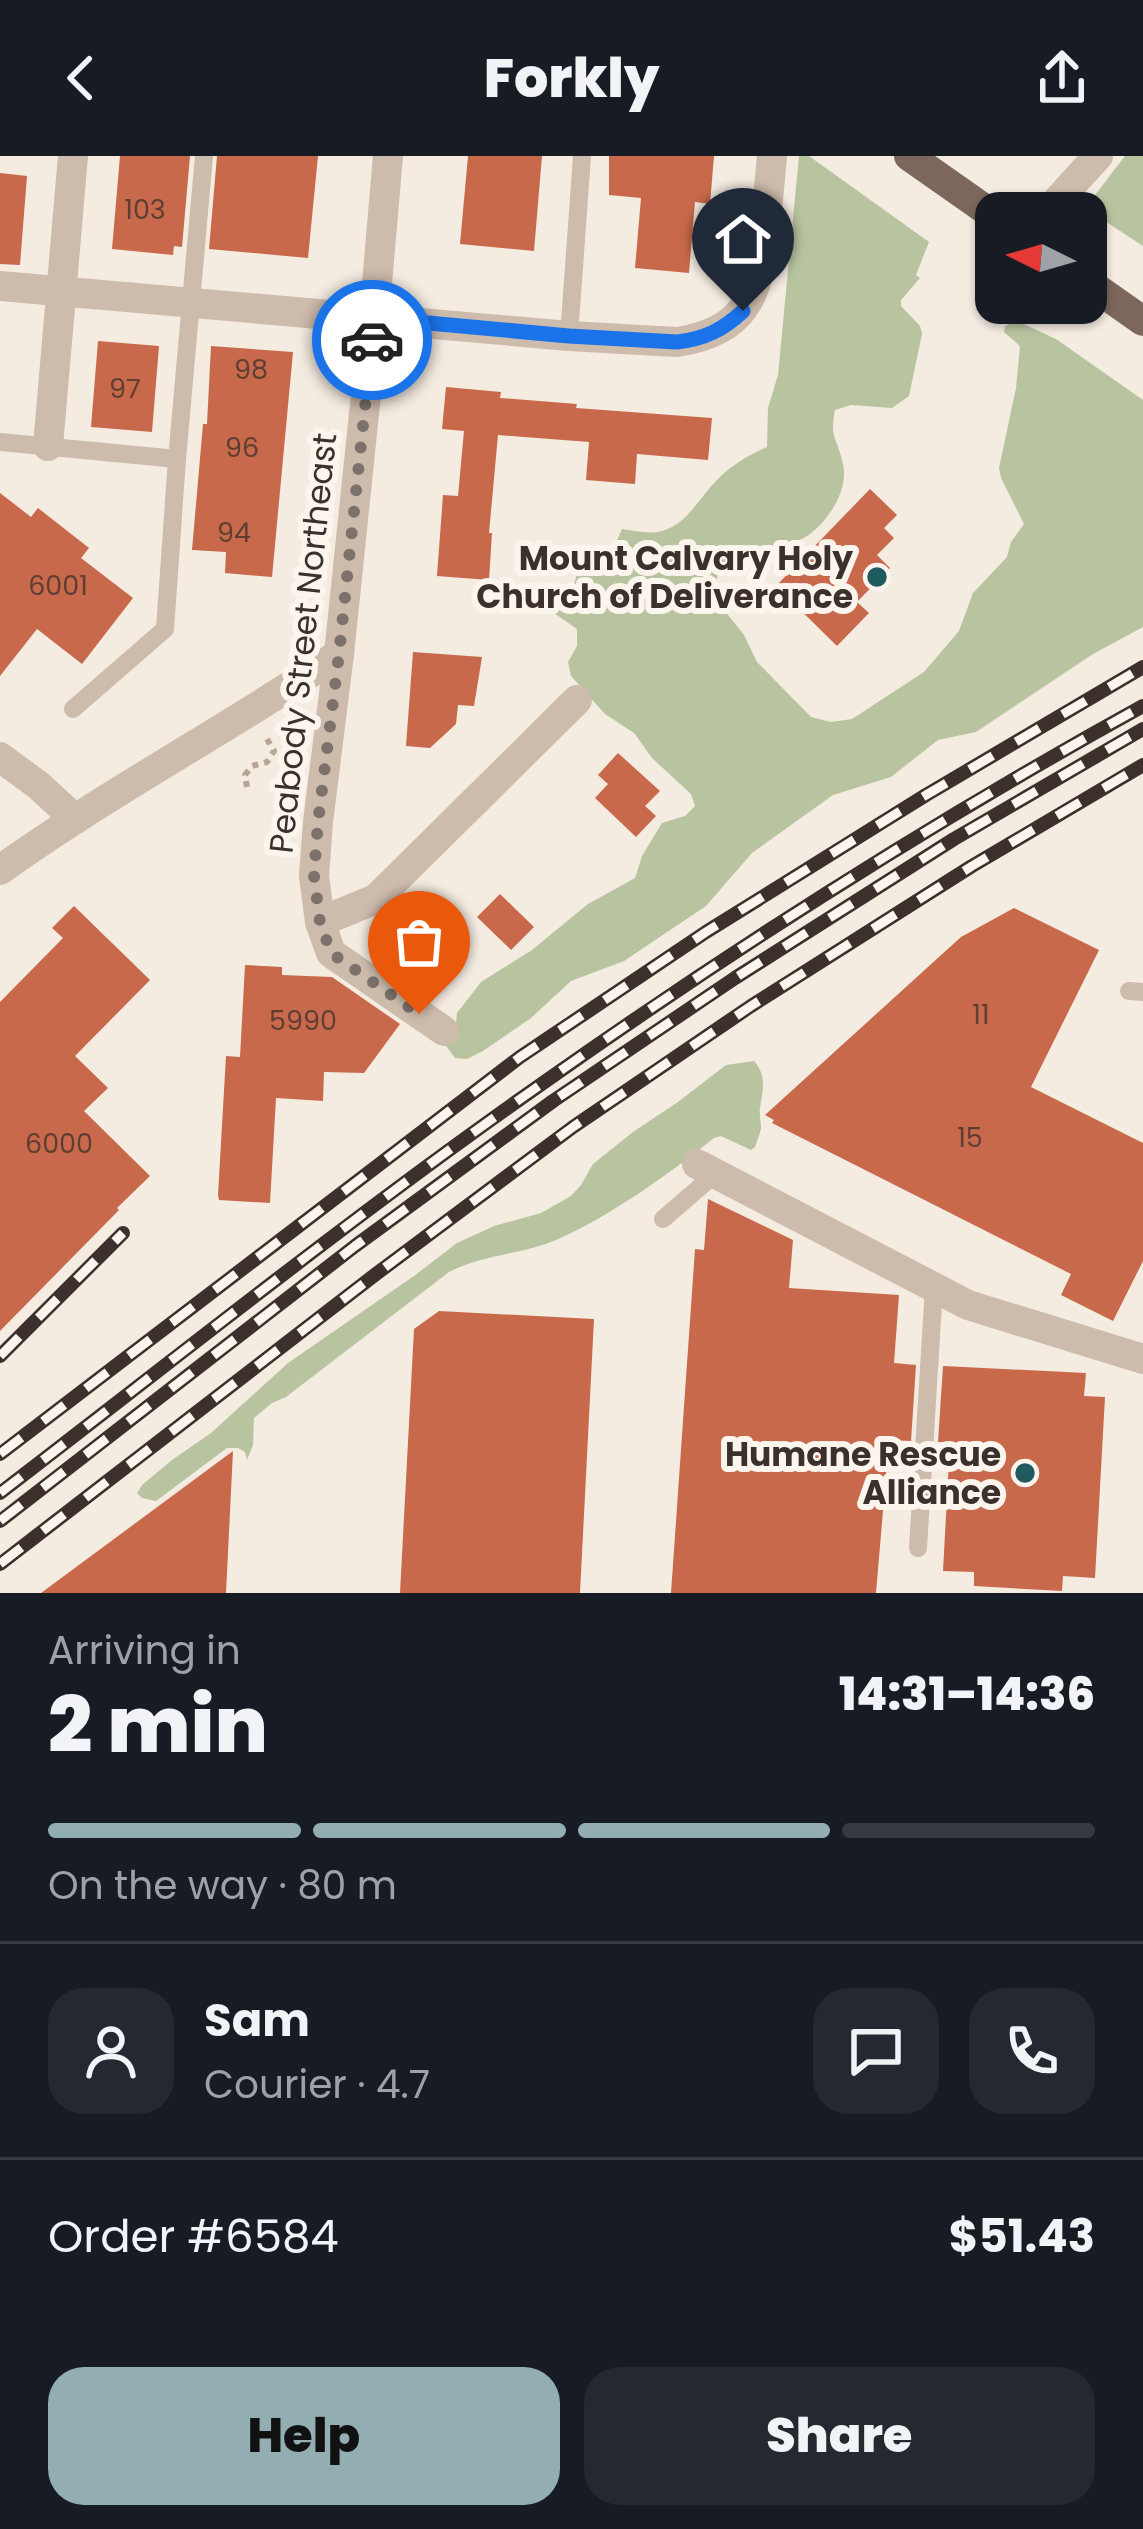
<!DOCTYPE html>
<html lang="en">
<head>
<meta charset="utf-8">
<style>
	body { margin:0; font-family:Poppins,sans-serif; background:#242831; color:#f1f3f6; height:100vh; display:flex; flex-direction:column; font-size:45px; white-space:nowrap }
	* { box-sizing:border-box; margin:0 }
	p { font-size:39px; color:#9ea1a6 }
	.icon { flex:none; width:66px; height:66px; fill:none; stroke:currentColor; stroke-width:2; stroke-linecap:round; stroke-linejoin:round }
	.map { position:relative; height:1437px; overflow:hidden }
	.panel { display:flex; flex-direction:column; background:#171b24; flex:1 }
	.panel>* { flex:none }
	.needle { width:78px; rotate:275deg }
	.fabs { position:absolute; left:975px; top:36px; display:grid; gap:24px }
	.fabs a { display:grid; place-items:center; width:132px; height:132px; border-radius:24px; background:#171b24; box-shadow:0 3px 9px #0004; font-size:60px }
	.pin { position:absolute; display:grid; place-items:center; width:102px; height:102px; color:#fff; margin:-123px -51px; border-radius:50% 50% 50% 0; rotate:-45deg; box-shadow:0 0 12px #0007 }
	.pin .icon { rotate:45deg }
	.courier { position:absolute; display:grid; place-items:center; width:120px; height:120px; margin:-60px; border:9px solid #1a73e8; border-radius:50%; background:#fff; color:#222; box-shadow:0 3px 15px #0007 }
	.head em { font-style:normal; font-weight:800 }
	.head div { display:flex; flex-direction:column-reverse }
	.head { display:flex; align-items:center; justify-content:space-between; height:204px; padding:0 48px }
	h1 { font-size:78px; font-weight:800; line-height:90px }
	.bar { display:grid; grid-template-columns:repeat(4,1fr); gap:18px 12px; align-content:center; height:144px; padding:0 48px }
	.bar i { height:15px; border-radius:9px; background:#363941 }
	.bar .current { background:#92aeb2 }
	.bar p { grid-column:span 4 }
	.line { display:flex; align-items:center; gap:30px; padding:0 48px; border-top:3px solid #363941 }
	.line div { flex:1 }
	.round { display:grid; place-items:center; flex:none; width:126px; height:126px; border-radius:36px; background:#242831 }
	.button { display:flex; gap:24px; margin-top:auto; padding:24px 48px }
	.button a { flex:1; height:138px; border-radius:36px; background:#92aeb2; color:#111; font-size:48px; font-weight:800; line-height:138px; text-align:center }
	.button a+a { background:#242831; color:#f1f3f6 }
	header { display:flex; justify-content:space-between; align-items:center; height:156px; padding:0 48px; background:#171b24; font-size:54px; font-weight:800 }
	.map>svg:first-child { display:block }
	.green { fill:#b8c4a0 }
	.building { fill:#c8694b }
	.lines { fill:none; stroke-linecap:round; stroke-linejoin:round }
	.path { stroke:#b9a596; stroke-width:6; stroke-dasharray:6 6; stroke-linecap:butt }
	.service { stroke:#cdbbac; stroke-width:18 }
	.minor { stroke:#cdbbac; stroke-width:30 }
	.primary { stroke:#7d675c; stroke-width:30 }
	.rail-casing { stroke:#3b302b; stroke-width:14 }
	.rail { stroke:#fbf5ee; stroke-width:9; stroke-dasharray:27; stroke-linecap:butt }
	.done { stroke:#7c716b; stroke-width:12; stroke-dasharray:0 21.6 }
	.route { stroke:#1a73e8; stroke-width:15 }
	.poi-dot { fill:#1f5a5e; stroke:#fbf5ee; stroke-width:4.5 }
	.labels { text-anchor:middle; dominant-baseline:central; stroke-width:12; stroke-linejoin:round; paint-order:stroke }
	.number-label { font-size:27px; fill:#5e3e33 }
	.poi-label { font-size:33px; font-weight:bold; fill:#3b302b; stroke:#fbf5ee; text-anchor:end }
	.street-label { font-size:33px; fill:#3b302b; stroke:#fbf5ee }
</style>
</head>
<body>
<header><svg class="icon" aria-label="back" viewBox="0 0 24 24"><path d="M15 5l-7 7 7 7"/></svg>Forkly<svg class="icon" aria-label="share" viewBox="0 0 24 24"><path d="M12 15V3M7 8l5-5 5 5M5 13v7h14v-7"/></svg></header>
<div class="map">
<svg width="1143" height="1437" viewBox="0 0 1143 1437">
	<rect width="100%" height="100%" fill="#f4ebe1"/>
	<g class="green">
		<path d="M 799,0 L 809,0 L 929,86 L 916,119 L 920,122 L 901,144 L 901,150 L 920,170 L 922,178 L 909,240 L 892,252 L 851,249 L 835,254 C 829,283 838,283 843,308 C 849,334 828,366 807,380 C 788,392 765,392 743,393 L 719,417 L 714,429 L 717,445 L 744,479 L 757,506 L 811,561 L 831,566 L 852,563 L 924,516 L 959,475 L 973,437 L 1007,401 L 1011,386 L 1024,368 L 1001,322 L 999,312 L 1016,232 L 1020,190 L 1004,176 L 1005,170 L 1017,165 L 1056,183 L 1143,244 L 1143,471 L 1093,498 L 976,576 L 938,584 L 891,621 L 833,639 L 752,697 L 706,750 L 624,805 L 571,825 L 531,862 L 483,895 L 467,903 L 455,902 L 446,890 L 456,869 L 457,857 L 481,826 L 532,794 L 588,748 L 635,722 L 642,700 L 662,667 L 685,660 L 695,650 L 691,638 L 652,602 L 634,577 L 605,558 L 571,520 L 568,506 L 577,490 L 577,473 L 551,455 L 550,438 L 572,435 L 580,408 L 607,407 L 622,373 C 638,375 654,380 670,372 C 690,363 702,338 718,323 C 732,309 749,299 767,291 L 768,252 L 778,219 Z"/>
		<path d="M 1125,0 L 1143,0 L 1143,90 L 1085,52 Z"/>
		<path d="M 754,905 C 767,920 763,933 760,952 C 759,958 761,965 761,972 C 760,978 757,985 755,991 L 751,994 L 721,980 L 714,982 C 669,1018 609,1061 556,1084 C 521,1099 483,1098 449,1116 L 286,1241 L 272,1247 L 254,1262 L 253,1289 L 247,1304 L 245,1296 L 238,1292 L 227,1292 L 156,1345 L 142,1342 L 137,1337 L 142,1329 L 172,1304 L 211,1277 L 288,1207 L 414,1120 L 457,1087 L 494,1070 L 541,1057 L 571,1040 L 581,1029 L 593,1008 L 633,976 L 678,946 L 726,909 Z"/>
	</g>
	<g class="building">
		<path d="M 120,0 L 190,0 L 182,91 L 174,90 L 173,99 L 112,93 Z"/>
		<path d="M 217,0 L 318,0 L 308,102 L 209,93 Z"/>
		<path d="M 468,0 L 542,0 L 534,95 L 460,88 Z"/>
		<path d="M 609,0 L 714,0 L 710,48 L 695,46 L 689,117 L 635,112 L 641,42 L 609,39 Z"/>
		<path d="M 0,17 L 27,20 L 20,109 L 0,108 Z"/>
		<path d="M 98,185 L 159,190 L 152,276 L 91,271 Z"/>
		<path d="M 211,190 L 293,196 L 272,421 L 225,417 L 226,396 L 192,394 L 203,268 L 207,268 Z"/>
		<path d="M 446,231 L 501,236 L 500,242 L 577,248 L 576,252 L 712,262 L 708,304 L 637,298 L 635,328 L 586,324 L 589,286 L 498,279 L 489,377 L 492,377 L 489,424 L 437,420 L 443,339 L 458,340 L 464,275 L 442,273 Z"/>
		<path d="M 870,333 L 897,359 L 884,372 L 894,382 L 877,399 L 890,412 L 857,446 L 869,457 L 837,490 L 776,430 Z"/>
		<path d="M 0,337 L 31,361 L 38,352 L 89,392 L 81,402 L 133,442 L 82,508 L 37,473 L 0,520 Z"/>
		<path d="M 413,496 L 482,501 L 474,550 L 458,549 L 456,568 L 430,592 L 406,590 Z"/>
		<path d="M 618,597 L 660,635 L 645,650 L 656,660 L 636,681 L 595,642 L 608,628 L 598,619 Z"/>
		<path d="M 500,738 L 534,771 L 511,794 L 477,761 Z"/>
		<path d="M 74,750 L 150,824 L 75,900 L 108,932 L 84,955 L 150,1020 L 117,1052 L 119,1054 L 0,1175 L 0,846 L 63,782 L 52,772 Z"/>
		<path d="M 1014,752 L 1099,794 L 1031,931 L 1143,987 L 1143,1105 L 1113,1165 L 1061,1139 L 1071,1118 L 772,967 L 774,964 L 765,959 L 961,781 Z"/>
		<path d="M 245,809 L 282,811 L 282,819 L 332,821 L 400,868 L 364,917 L 324,916 L 323,945 L 276,942 L 270,1047 L 219,1044 L 218,1039 L 226,900 L 240,901 Z"/>
		<path d="M 708,1043 L 793,1084 L 789,1132 L 899,1139 L 894,1207 L 916,1209 L 911,1285 L 889,1284 L 876,1437 L 671,1437 L 695,1093 L 704,1094 Z"/>
		<path d="M 439,1155 L 594,1163 L 580,1437 L 400,1437 L 414,1173 Z"/>
		<path d="M 943,1210 L 1086,1217 L 1084,1240 L 1105,1241 L 1095,1422 L 1063,1420 L 1062,1435 L 974,1430 L 974,1416 L 943,1415 L 950,1286 L 938,1286 Z"/>
		<path d="M 233,1295 L 226,1437 L 41,1437 Z"/>
	</g>
	<g class="lines">
		<path class="path" d="M 247,631 L 245,619 L 252,610 L 267,606 L 274,595 L 267,583"/>
		<g class="service">
			<path d="M 569,180 L 582,0"/>
			<path d="M 0,286 L 177,303"/>
			<path d="M 73,553 L 165,473 L 177,303 L 204,0"/>
			<path d="M 1129,835 L 1143,836"/>
			<path d="M 663,1063 L 715,1018"/>
			<path d="M 918,1392 L 934,1131"/>
		</g>
		<g class="minor">
			<path d="M 388,0 L 374,162 L 339,498 L 318,666 L 314,720 L 320,766 L 331,797 L 444,875"/>
			<path d="M 1046,57 L 1098,0"/>
			<path d="M 0,130 L 569,180 L 677,186 C 746,176 759,138 765,75 C 767,50 770,25 772,0"/>
			<path d="M 48,290 L 73,0"/>
			<path d="M 0,601 L 38,629 L 75,663"/>
			<path d="M 0,714 C 109,636 228,573 339,498"/>
			<path d="M 320,766 L 376,743 L 577,544"/>
			<path d="M 697,1008 L 968,1149 L 1143,1203"/>
		</g>
		<g class="primary">
			<path d="M 909,0 L 996,61"/>
			<path d="M 1086,125 L 1143,165"/>
		</g>
		<defs>
			<g id="rail">
				<path d="M 0,1200 L 123,1077"/>
				<path d="M 0,1298 L 520,901 L 706,776 L 926,639 L 1143,511"/>
				<path d="M 0,1337 C 180,1199 357,1057 543,927 C 736,791 936,664 1143,550"/>
				<path d="M 0,1365 L 355,1090 L 553,945 L 735,822 L 954,683 L 1143,573"/>
				<path d="M 0,1408 L 376,1118 L 573,971 L 751,850 L 972,710 L 1143,609"/>
			</g>
		</defs>
		<use href="#rail" class="rail-casing"/>
		<use href="#rail" class="rail"/>
	</g>
	<g class="lines">
		<path class="done" d="M 372,184 L 339,498 L 318,666 L 314,720 L 320,766 L 331,797 L 419,858"/>
		<path class="route" d="M 372,184 L 374,162 L 569,180 L 677,186 C 704,183 723,174 743,155"/>
	</g>
	<g class="poi-dot">
		<circle cx="877" cy="421" r="12"/>
		<circle cx="1025" cy="1317" r="12"/>
	</g>
	<g class="labels">
		<g class="number-label">
			<text x="145" y="53">103</text>
			<text x="251" y="213">98</text>
			<text x="125" y="232">97</text>
			<text x="242" y="291">96</text>
			<text x="234" y="376">94</text>
			<text x="58" y="429">6001</text>
			<text x="981" y="858">11</text>
			<text x="303" y="864">5990</text>
			<text x="970" y="981">15</text>
			<text x="59" y="987">6000</text>
		</g>
		<g class="poi-label">
			<text x="853" y="402">Mount Calvary Holy<tspan x="853" dy="38">Church of Deliverance</tspan></text>
			<text x="1001" y="1298">Humane Rescue<tspan x="1001" dy="38">Alliance</tspan></text>
		</g>
		<g class="street-label">
			<text transform="translate(303 487) rotate(-84)">Peabody Street Northeast</text>
		</g>
	</g>
</svg>
<div class="fabs">
<a><svg class="needle" viewBox="-14 -14 28 28"><path d="M0-13l5 13h-10z" fill="#e53935"/><path d="M0 13l5-13h-10z" fill="#9ea1a6"/></svg></a>
</div>
<div class="pin" style="left:419px;top:858px;background:#ea580c"><svg class="icon" aria-label="bag" viewBox="0 0 24 24"><path d="M5 8h14l-1 12H6zM9 8a3 3 0 0 1 6 0"/></svg></div>
<div class="pin" style="left:743px;top:155px;background:#1f2937"><svg class="icon" aria-label="home" viewBox="0 0 24 24"><path d="M3 11l9-7 9 7M6 9v11h12V9"/></svg></div>
<div class="courier" style="left:372px;top:184px"><svg class="icon" aria-label="car" viewBox="0 0 24 24"><path d="M5 17H2v-5l4-1 3-4h7l3 4 3 1v5h-3M9 17h6M6 11h13"/><circle cx="7" cy="17" r="2"/><circle cx="17" cy="17" r="2"/></svg></div>
</div>
<section class="panel">
<div class="head"><div><h1>2 min</h1><p>Arriving in</p></div><em>14:31–14:36</em></div>
<div class="bar"><i class="current"></i><i class="current"></i><i class="current"></i><i></i><p>On the way · 80 m</p></div>
<div class="line" style="height:216px"><a class="round"><svg class="icon" aria-label="person" viewBox="0 0 24 24"><circle cx="12" cy="8" r="4"/><path d="M4 21q1-7 8-7t8 7"/></svg></a><div><b>Sam</b><p>Courier · 4.7</p></div><a class="round"><svg class="icon" aria-label="chat" viewBox="0 0 24 24"><path d="M4 5h16v11H9l-5 4z"/></svg></a><a class="round"><svg class="icon" aria-label="phone" viewBox="0 0 24 24"><path d="M5 4h4l2 5-3 2q2 4 5 5l2-3 5 2v4C11 20 4 13 5 4z"/></svg></a></div>
<div class="line" style="height:156px"><div>Order #6584</div><b>$51.43</b></div>
<div class="button"><a>Help</a><a>Share</a></div>
</section>
</body>
</html>
